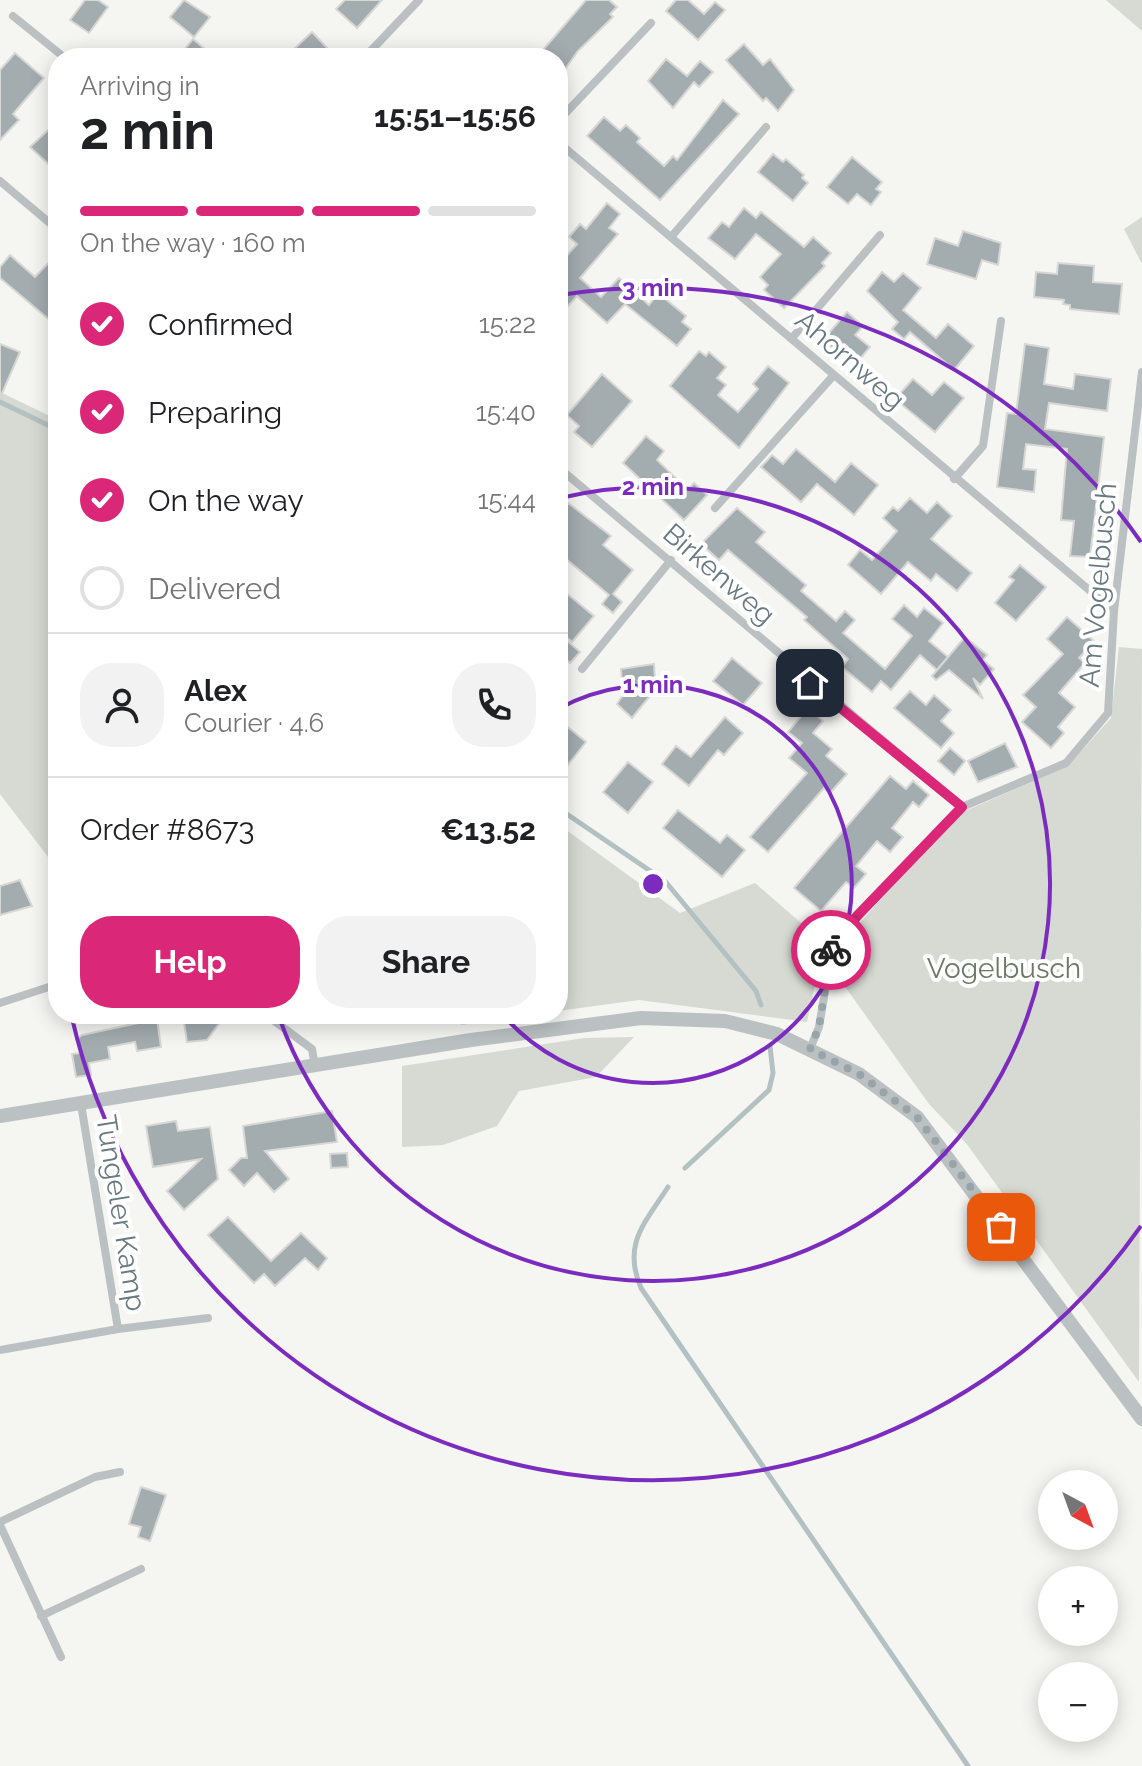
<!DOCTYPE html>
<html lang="en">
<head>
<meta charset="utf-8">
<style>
	body { margin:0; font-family:Raleway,sans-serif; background:#f2f2f2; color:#202124; height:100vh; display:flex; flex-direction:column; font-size:30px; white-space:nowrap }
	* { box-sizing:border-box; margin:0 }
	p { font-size:26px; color:#757577 }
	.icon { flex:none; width:44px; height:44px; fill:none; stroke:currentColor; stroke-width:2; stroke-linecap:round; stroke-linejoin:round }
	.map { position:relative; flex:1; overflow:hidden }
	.details { position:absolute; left:48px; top:48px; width:520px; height:976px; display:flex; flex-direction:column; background:#fff; border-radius:32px; box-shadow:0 4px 20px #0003 }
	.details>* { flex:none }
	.needle { width:52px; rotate:139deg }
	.controls { position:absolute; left:1038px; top:1470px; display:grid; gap:16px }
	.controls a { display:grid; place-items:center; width:80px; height:80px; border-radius:50%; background:#fff; box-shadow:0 4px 20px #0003; font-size:40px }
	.pin { position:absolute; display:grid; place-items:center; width:68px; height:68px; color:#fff; margin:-34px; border-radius:16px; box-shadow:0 4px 12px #0006 }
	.courier { position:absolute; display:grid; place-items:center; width:80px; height:80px; margin:-40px; border:6px solid #db2777; border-radius:50%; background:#fff; color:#222; box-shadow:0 2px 10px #0007 }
	.summary em { font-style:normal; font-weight:700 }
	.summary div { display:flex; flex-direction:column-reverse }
	.summary { display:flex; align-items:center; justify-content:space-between; height:136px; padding:0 32px }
	h1 { font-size:52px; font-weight:700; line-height:60px }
	.bar { display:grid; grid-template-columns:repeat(4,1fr); gap:12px 8px; align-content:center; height:96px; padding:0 32px }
	.bar i { height:10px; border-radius:6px; background:#e0e0e0 }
	.bar .selected { background:#db2777 }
	.bar p { grid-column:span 4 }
	.line { display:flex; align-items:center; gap:20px; padding:0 32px; border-top:2px solid #e0e0e0 }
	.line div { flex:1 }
	.round { display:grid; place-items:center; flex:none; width:84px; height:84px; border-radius:32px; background:#f2f2f2 }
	ol { padding:0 32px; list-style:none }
	li { display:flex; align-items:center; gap:24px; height:88px }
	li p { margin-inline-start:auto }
	li .icon { padding:8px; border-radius:50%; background:#db2777; color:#fff; stroke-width:4 }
	li:last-child { color:#757577 }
	li i { width:44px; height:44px; border:4px solid #e0e0e0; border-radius:50% }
	.button { display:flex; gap:16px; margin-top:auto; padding:16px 32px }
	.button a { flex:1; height:92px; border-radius:32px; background:#db2777; color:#fff; font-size:32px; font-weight:700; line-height:92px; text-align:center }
	.button a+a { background:#f2f2f2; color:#202124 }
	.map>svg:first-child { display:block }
	.green { fill:#d6dad2 }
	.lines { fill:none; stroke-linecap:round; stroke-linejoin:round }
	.stream { stroke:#b3c1c3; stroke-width:5 }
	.building { fill:#a3acaf; stroke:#d7d7d5; stroke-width:2 }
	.minor { stroke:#bbc0c2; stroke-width:8 }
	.tertiary { stroke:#bbc0c2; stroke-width:14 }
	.done { stroke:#99a4a8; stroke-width:8; stroke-dasharray:0 14.4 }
	.route { stroke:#db2777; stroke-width:10 }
	.ring { fill:none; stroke:#7b2cbf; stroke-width:4 }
	.labels { text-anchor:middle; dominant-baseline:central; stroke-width:8; stroke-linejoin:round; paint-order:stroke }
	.street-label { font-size:28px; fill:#687980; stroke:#fff }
	.park-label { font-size:28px; fill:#6c7866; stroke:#fff }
	.centre { fill:#7b2cbf; stroke:#fff; stroke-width:4 }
	.ring-label { font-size:24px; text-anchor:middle; font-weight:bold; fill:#7b2cbf; stroke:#fff; stroke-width:8; stroke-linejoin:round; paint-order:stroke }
</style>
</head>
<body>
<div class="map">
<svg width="1142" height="1766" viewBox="0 0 1142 1766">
	<rect width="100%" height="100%" fill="#f5f5f2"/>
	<g class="green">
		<path d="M 1106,0 L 1142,0 L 1142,31 Z"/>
		<path d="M 1142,217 L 1142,264 L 1124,229 Z"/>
		<path d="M 0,392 L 58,420 L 58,870 L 0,794 Z"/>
		<path d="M 1119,647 L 1142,649 L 1139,1382 L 966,1143 L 929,1104 L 836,974 L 839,946 L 956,815 L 1068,766 L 1111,718 Z"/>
		<path d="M 558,824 L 680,913 L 755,883 L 824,943 L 807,1022 L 639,1000 L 558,1011 Z"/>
		<path d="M 459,1014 L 539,1014 L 461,1025 Z"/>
		<path d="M 634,1037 L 596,1077 L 519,1091 L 497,1126 L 443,1145 L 402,1147 L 402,1066 L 584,1038 Z"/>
	</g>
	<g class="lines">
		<g class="stream">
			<path d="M 0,402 L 58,430"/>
			<path d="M 558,808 L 665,881 L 756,991 L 761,1005"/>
			<path d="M 685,1168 L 769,1090 L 773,1073 L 770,1046"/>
			<path d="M 668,1187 C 645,1223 622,1244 641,1288 L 968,1766"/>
		</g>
	</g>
	<g class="building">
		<path d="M 85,0 L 98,0 L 108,7 L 89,33 L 70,20 Z"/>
		<path d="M 184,0 L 210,17 L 194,37 L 170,17 Z"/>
		<path d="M 345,0 L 382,0 L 357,28 L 336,9 Z"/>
		<path d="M 586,0 L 609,0 L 617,7 L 610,14 L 613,17 L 578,51 L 558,79 L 558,58 L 536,58 Z"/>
		<path d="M 676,0 L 688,0 L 704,14 L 715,2 L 725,10 L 698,40 L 666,11 Z"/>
		<path d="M 312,32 L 329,50 L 320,58 L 301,58 L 293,50 Z"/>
		<path d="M 193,39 L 207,51 L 201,58 L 178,58 Z"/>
		<path d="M 744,44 L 763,65 L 770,59 L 794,90 L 778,111 L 766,98 L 763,101 L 726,60 Z"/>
		<path d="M 15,53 L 44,78 L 13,114 L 19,120 L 0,140 L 0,70 Z"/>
		<path d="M 666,59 L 687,76 L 700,61 L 713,72 L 699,87 L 694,82 L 673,108 L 648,81 Z"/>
		<path d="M 723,100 L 739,114 L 660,200 L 587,136 L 604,117 L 620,131 L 626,125 L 640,138 L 637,142 L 664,166 L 673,156 L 677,160 Z"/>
		<path d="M 58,121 L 58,173 L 30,147 Z"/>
		<path d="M 773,154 L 783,162 L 786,159 L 804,175 L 802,178 L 808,183 L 793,201 L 758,172 Z"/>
		<path d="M 852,157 L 882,182 L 876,189 L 881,192 L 871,205 L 857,194 L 848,204 L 827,187 Z"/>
		<path d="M 607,203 L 620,214 L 609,228 L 618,234 L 580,278 L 601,297 L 619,278 L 649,305 L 658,293 L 686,316 L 682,322 L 691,329 L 677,346 L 625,304 L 607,323 L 577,296 L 558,317 L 558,266 L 577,244 L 569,237 L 580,224 L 586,229 Z"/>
		<path d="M 744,208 L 756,218 L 761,212 L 804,247 L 813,237 L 831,253 L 822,263 L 825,266 L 784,308 L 764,290 L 768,285 L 760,277 L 781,254 L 756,234 L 735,259 L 708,238 L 722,222 L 729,227 Z"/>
		<path d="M 963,231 L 1001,243 L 998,265 L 982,260 L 976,279 L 927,264 L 935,238 L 958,246 Z"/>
		<path d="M 58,253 L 58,327 L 0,278 L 0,267 L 10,255 L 35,277 Z"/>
		<path d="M 1058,263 L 1094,266 L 1093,282 L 1122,284 L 1119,314 L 1070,309 L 1070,305 L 1063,304 L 1064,300 L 1034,297 L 1036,272 L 1057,274 Z"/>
		<path d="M 882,272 L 894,282 L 903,273 L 921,288 L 903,310 L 936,338 L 948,324 L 974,346 L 954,370 L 910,332 L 904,339 L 892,329 L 898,322 L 867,291 Z"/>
		<path d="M 847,312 L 863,326 L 855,335 L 870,347 L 854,366 L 823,340 Z"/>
		<path d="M 0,344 L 20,352 L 0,398 Z"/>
		<path d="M 1025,344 L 1049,348 L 1044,384 L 1073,389 L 1075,374 L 1111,379 L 1107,411 L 1049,403 L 1045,429 L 1104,437 L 1090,557 L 1070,556 L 1074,521 L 1061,520 L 1067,449 L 1026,444 L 1023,469 L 1036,470 L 1034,492 L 997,487 L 1007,413 L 1016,414 Z"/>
		<path d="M 699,351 L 706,356 L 709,352 L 726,367 L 717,378 L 726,385 L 718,395 L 738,412 L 758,389 L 753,384 L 768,366 L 789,383 L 739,448 L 670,386 Z"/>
		<path d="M 602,374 L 632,401 L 592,447 L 574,432 L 579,426 L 567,415 Z"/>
		<path d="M 913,379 L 932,395 L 944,382 L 964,398 L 935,432 L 895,399 Z"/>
		<path d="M 646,436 L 664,451 L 657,460 L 688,490 L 694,483 L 707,495 L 684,520 L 623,463 Z"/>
		<path d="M 796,449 L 835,482 L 851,463 L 878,485 L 854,515 L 817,484 L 801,502 L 761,467 L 772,455 L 783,464 Z"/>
		<path d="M 910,498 L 927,513 L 937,502 L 952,516 L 931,539 L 972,573 L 957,591 L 936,574 L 931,581 L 908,562 L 881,594 L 848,565 L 860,550 L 872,560 L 897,531 L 883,518 L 893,507 L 898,511 Z"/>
		<path d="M 568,503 L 611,536 L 603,545 L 633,570 L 613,594 L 622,602 L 613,613 L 602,604 L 609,595 L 566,559 L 558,568 L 558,513 Z"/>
		<path d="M 737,508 L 765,532 L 756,542 L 806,585 L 801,591 L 836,621 L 845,611 L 855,620 L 843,633 L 885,669 L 912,636 L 892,619 L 904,605 L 917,617 L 924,608 L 943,623 L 929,641 L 948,657 L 937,670 L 920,655 L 891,690 L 881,681 L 872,692 L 842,667 L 848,659 L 804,620 L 807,617 L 728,550 L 719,560 L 701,544 Z"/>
		<path d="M 1020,565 L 1046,587 L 1016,621 L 995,603 L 1014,580 L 1009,577 Z"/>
		<path d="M 566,593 L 594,616 L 572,642 L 558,630 L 558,603 Z"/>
		<path d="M 1067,617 L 1094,641 L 1079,658 L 1085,663 L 1059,693 L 1075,707 L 1058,727 L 1064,733 L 1051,748 L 1022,722 L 1036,707 L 1023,695 L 1063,654 L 1047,639 Z"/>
		<path d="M 965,637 L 987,655 L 983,660 L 994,669 L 980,685 L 973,678 L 983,699 L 949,670 L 936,680 L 932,676 Z"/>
		<path d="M 565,639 L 580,652 L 570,663 L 558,652 Z"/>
		<path d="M 732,658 L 762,683 L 743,705 L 713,681 Z"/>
		<path d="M 654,664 L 656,694 L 649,697 L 632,718 L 617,704 L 623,695 L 621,669 Z"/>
		<path d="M 910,691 L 926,705 L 934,695 L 951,710 L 941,721 L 954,733 L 941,748 L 894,708 Z"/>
		<path d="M 808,708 L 823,721 L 813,733 L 832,749 L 826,756 L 847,774 L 830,793 L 824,788 L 768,852 L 750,837 L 807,773 L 789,758 L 802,743 L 788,732 Z"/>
		<path d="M 725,717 L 743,733 L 724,755 L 718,750 L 689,786 L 662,764 L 676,746 L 691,757 Z"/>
		<path d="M 558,719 L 586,742 L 567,766 L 558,759 Z"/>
		<path d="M 1005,743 L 1017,767 L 978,782 L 968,761 Z"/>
		<path d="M 950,748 L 965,761 L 954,775 L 938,761 Z"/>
		<path d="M 628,762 L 653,782 L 628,813 L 603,792 Z"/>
		<path d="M 890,776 L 906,789 L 913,781 L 929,795 L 919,807 L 913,802 L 892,828 L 903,837 L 890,852 L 877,841 L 856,866 L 866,874 L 854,888 L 846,882 L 821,911 L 794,888 Z"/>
		<path d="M 678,810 L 720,843 L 727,835 L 745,850 L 722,877 L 663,828 Z"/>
		<path d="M 20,880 L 32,906 L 0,915 L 0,886 Z"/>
		<path d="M 226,1014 L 207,1040 L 187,1042 L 183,1016 Z"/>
		<path d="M 157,1019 L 161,1047 L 137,1051 L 135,1042 L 108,1047 L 110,1059 L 89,1063 L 91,1075 L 76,1077 L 72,1054 L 80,1053 L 77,1039 L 82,1035 Z"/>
		<path d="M 332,1111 L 337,1142 L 265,1151 L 289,1179 L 274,1192 L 257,1173 L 244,1186 L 229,1170 L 241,1158 L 247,1158 L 243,1126 Z"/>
		<path d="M 176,1121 L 178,1131 L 210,1127 L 218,1179 L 184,1210 L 167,1191 L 201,1159 L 153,1167 L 146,1126 Z"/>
		<path d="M 347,1153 L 348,1167 L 331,1168 L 330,1154 Z"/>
		<path d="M 228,1217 L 271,1261 L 301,1233 L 327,1258 L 318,1270 L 305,1258 L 275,1286 L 264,1274 L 254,1283 L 208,1235 Z"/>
		<path d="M 141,1487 L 166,1495 L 150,1541 L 138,1537 L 141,1527 L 129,1524 Z"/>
	</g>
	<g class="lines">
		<g class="minor">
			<path d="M 13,16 L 65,58"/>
			<path d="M 364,58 L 419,0"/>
			<path d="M 558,121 L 651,23"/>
			<path d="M 558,142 L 1114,611"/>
			<path d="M 0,181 L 58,230"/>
			<path d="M 671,237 L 766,127"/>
			<path d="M 792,338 L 880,235"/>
			<path d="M 558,467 L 962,807"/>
			<path d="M 954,479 L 983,446 L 1001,321"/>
			<path d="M 715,508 L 833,376"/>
			<path d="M 582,669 L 671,560"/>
			<path d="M 0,1003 L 58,984"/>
			<path d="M 265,1014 L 312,1049 L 315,1066"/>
			<path d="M 810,1049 L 819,1027 L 833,943 L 962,807 L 1066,763 L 1108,713 L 1114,611 L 1142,372"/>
			<path d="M 118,1329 L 208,1318"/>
			<path d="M 0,1350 L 118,1329 L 81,1104"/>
			<path d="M 0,1522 L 95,1477 L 120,1472"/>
			<path d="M 0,1525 L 61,1657"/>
			<path d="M 41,1616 L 141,1569"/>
		</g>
		<path class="tertiary" d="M 0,1116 L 471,1040 L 641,1018 L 725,1021 L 777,1034 L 859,1074 L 917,1117 L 1142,1419"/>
	</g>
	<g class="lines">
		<path class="done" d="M 831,950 L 819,1027 L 810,1049 L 859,1074 L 917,1117 L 1001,1227"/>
		<path class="route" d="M 810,683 L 962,807 L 857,916 L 831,950"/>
	</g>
	<g class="ring">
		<path d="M558 709A199 199 0 1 1 503 1015"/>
		<path d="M560 498A397 397 0 1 1 279 1017"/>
		<path d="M1141 1226A596 596 0 0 1 72 1018M58 915A596 596 0 0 1 58 853M560 295A596 596 0 0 1 1141 542"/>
	</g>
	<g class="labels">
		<g class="street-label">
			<text transform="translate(850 360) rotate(41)">Ahornweg</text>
			<text transform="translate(719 574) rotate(41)">Birkenweg</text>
			<text transform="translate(1098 585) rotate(-85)">Am Vogelbusch</text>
			<text transform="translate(121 1213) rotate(81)">Tungeler Kamp</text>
		</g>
		<g class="park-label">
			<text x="1004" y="968">Vogelbusch</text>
		</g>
	</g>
	<circle cx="653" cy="884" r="12" class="centre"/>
	<g class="ring-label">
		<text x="653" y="296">3 min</text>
		<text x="653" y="495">2 min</text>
		<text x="653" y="693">1 min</text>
	</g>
</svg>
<div class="controls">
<a><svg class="needle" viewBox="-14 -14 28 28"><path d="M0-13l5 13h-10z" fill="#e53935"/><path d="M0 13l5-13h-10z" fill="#757577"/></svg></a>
<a>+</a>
<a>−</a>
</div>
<div class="pin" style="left:1001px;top:1227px;background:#ea580c"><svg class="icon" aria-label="bag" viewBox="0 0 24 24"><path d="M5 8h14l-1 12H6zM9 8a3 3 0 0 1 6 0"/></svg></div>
<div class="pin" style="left:810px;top:683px;background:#1f2937"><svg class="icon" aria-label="home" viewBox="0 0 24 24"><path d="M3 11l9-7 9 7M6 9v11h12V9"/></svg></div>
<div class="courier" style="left:831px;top:950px"><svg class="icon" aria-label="bike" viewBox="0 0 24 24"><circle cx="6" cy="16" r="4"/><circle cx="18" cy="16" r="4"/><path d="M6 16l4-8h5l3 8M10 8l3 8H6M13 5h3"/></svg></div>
<section class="details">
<div class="summary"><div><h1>2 min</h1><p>Arriving in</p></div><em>15:51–15:56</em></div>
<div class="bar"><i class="selected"></i><i class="selected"></i><i class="selected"></i><i></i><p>On the way · 160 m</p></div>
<ol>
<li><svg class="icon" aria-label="check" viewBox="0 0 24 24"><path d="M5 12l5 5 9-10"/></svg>Confirmed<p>15:22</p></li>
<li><svg class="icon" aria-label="check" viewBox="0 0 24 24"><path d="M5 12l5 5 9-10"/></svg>Preparing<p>15:40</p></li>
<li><svg class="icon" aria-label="check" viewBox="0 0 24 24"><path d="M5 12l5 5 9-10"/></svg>On the way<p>15:44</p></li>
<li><i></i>Delivered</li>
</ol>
<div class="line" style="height:144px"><a class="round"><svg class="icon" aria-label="person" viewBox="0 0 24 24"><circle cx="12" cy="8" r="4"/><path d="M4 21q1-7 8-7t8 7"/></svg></a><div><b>Alex</b><p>Courier · 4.6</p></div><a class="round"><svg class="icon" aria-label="phone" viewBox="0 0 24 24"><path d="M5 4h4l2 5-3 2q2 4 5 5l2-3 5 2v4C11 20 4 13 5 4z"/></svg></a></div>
<div class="line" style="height:104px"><div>Order #8673</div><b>€13.52</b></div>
<div class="button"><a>Help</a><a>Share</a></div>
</section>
</div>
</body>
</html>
